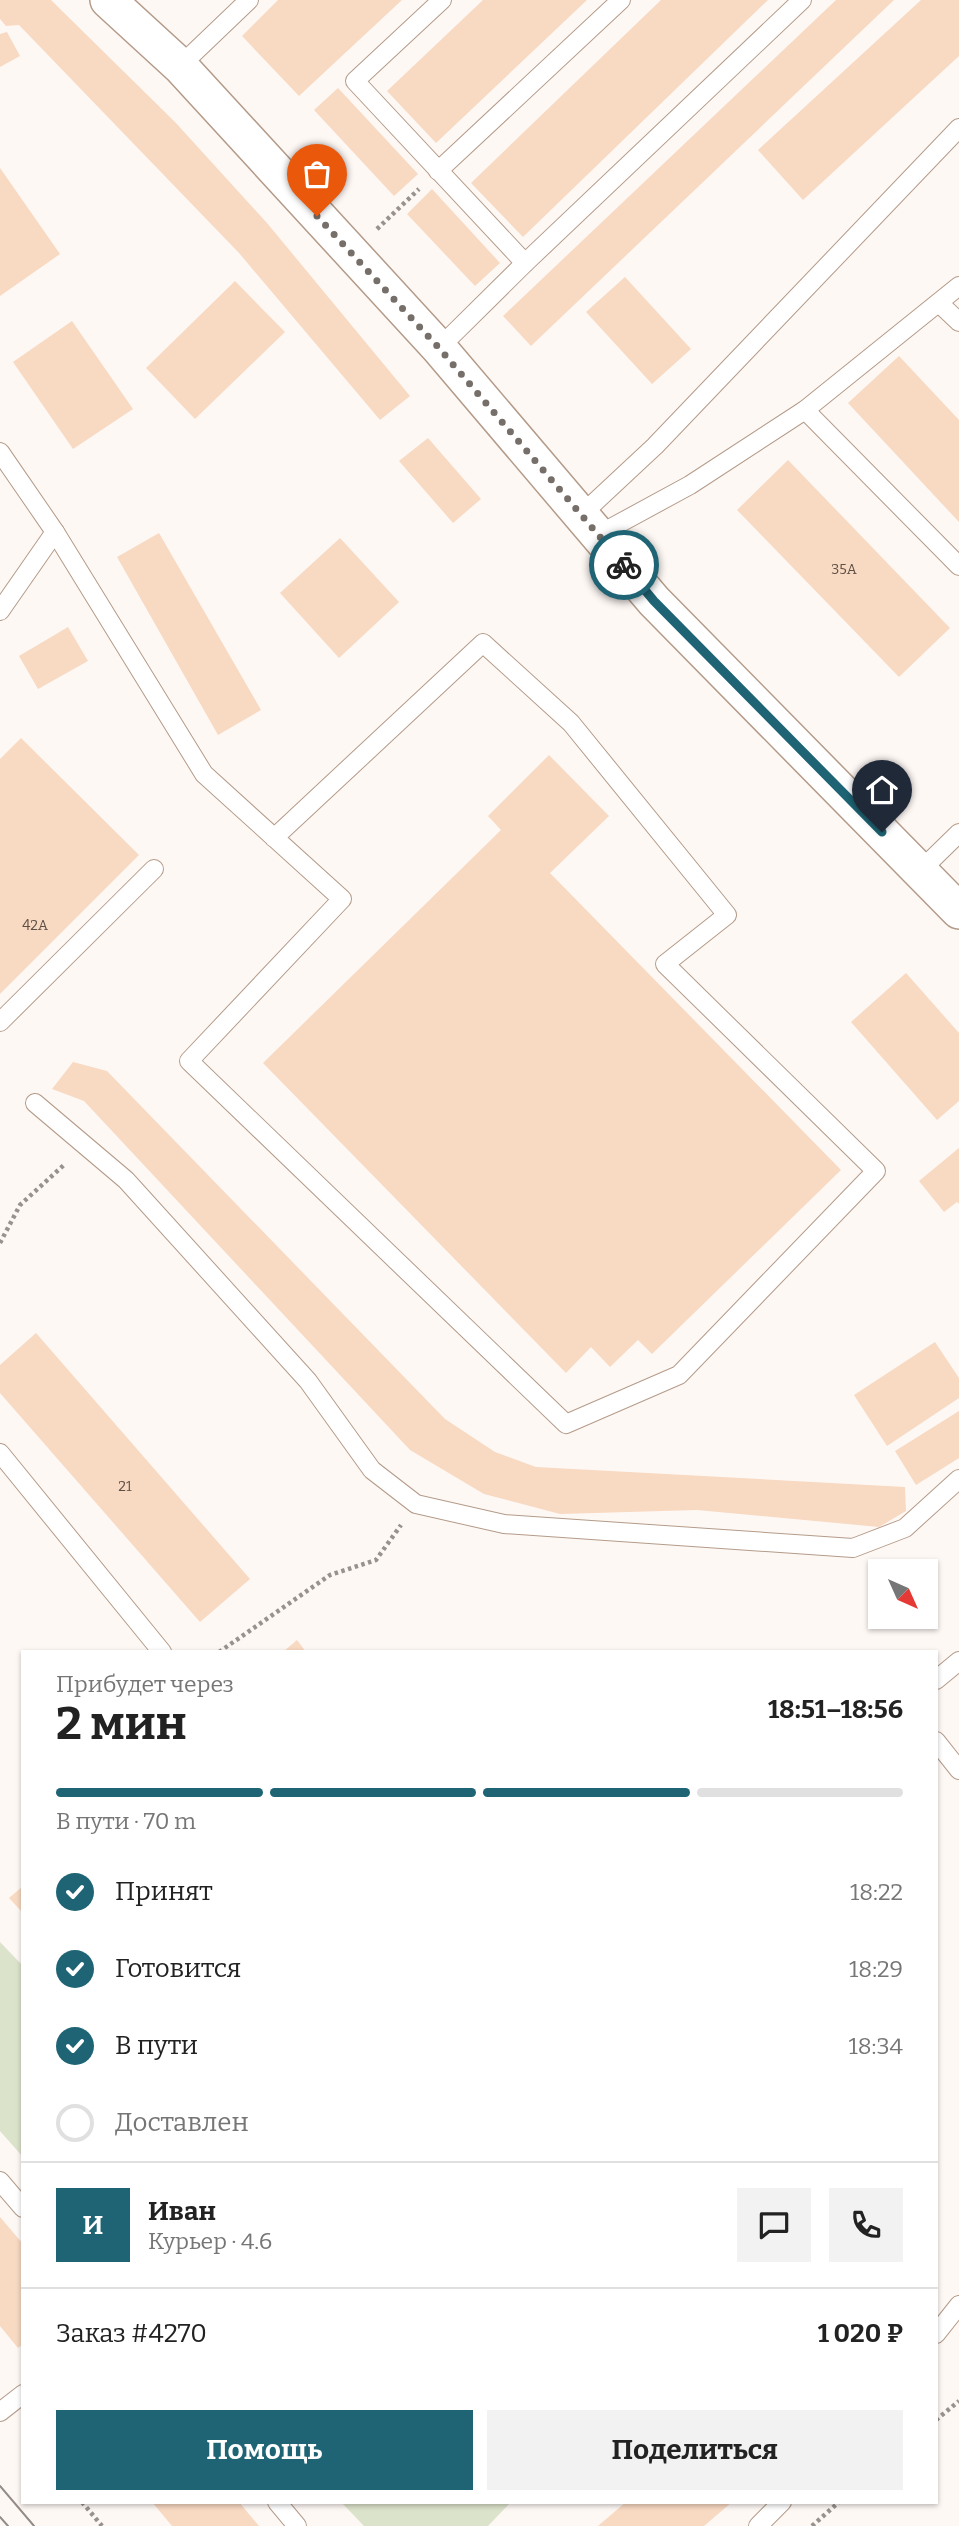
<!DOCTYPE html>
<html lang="ru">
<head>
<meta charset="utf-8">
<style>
	body { margin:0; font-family:Bitter,serif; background:#f2f2f2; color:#222; height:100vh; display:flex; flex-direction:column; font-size:26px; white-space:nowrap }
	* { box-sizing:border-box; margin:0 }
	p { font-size:23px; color:#767676 }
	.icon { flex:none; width:38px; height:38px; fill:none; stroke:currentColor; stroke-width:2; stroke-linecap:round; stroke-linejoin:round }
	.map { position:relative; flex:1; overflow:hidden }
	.sheet { position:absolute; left:21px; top:1650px; width:917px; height:854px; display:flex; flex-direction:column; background:#fff; border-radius:0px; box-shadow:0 2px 5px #0004 }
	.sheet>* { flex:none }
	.needle { width:46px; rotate:135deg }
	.controls { position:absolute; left:868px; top:1559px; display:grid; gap:14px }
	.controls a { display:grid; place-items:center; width:70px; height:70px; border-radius:0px; background:#fff; box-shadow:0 2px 5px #0004; font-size:35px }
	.pin { position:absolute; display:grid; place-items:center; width:60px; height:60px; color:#fff; margin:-72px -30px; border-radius:50% 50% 50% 0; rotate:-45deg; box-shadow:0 0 7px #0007 }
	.pin .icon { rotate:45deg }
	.courier { position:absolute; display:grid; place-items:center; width:70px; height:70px; margin:-35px; border:5px solid #1e6474; border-radius:50%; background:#fff; color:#222; box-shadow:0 2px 9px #0007 }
	.headline em { font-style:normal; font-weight:700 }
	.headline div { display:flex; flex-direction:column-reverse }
	.headline { display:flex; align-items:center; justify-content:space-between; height:119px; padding:0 35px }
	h1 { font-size:46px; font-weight:700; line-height:52px }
	.bar { display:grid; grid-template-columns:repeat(4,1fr); gap:10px 7px; align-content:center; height:84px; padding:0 35px }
	.bar i { height:9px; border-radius:5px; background:#e0e0e0 }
	.bar .current { background:#1e6474 }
	.bar p { grid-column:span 4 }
	.line { display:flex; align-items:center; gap:18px; padding:0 35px; border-top:2px solid #e0e0e0 }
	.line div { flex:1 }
	.round { display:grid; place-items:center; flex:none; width:74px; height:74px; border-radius:0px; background:#f2f2f2 }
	ol { padding:0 35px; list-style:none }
	li { display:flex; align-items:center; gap:21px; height:77px }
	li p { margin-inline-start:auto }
	li .icon { padding:7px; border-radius:50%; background:#1e6474; color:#fff; stroke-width:4 }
	li:last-child { color:#767676 }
	li i { width:38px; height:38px; border:4px solid #e0e0e0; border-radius:50% }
	.cta { display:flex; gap:14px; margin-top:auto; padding:14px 35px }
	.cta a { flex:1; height:80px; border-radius:0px; background:#1e6474; color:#fff; font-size:28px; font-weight:700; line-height:80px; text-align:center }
	.cta a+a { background:#f2f2f2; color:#222 }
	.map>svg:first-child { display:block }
	.green { fill:#dce3cb }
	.building { fill:#f8d9c2 }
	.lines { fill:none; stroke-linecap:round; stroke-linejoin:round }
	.lane-casing { stroke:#b49b89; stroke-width:20 }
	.street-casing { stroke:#b49b89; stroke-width:38 }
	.path { stroke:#98918c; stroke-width:4.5; stroke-dasharray:3.5 3.5; stroke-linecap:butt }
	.lane { stroke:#fff; stroke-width:18 }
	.street { stroke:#fff; stroke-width:35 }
	.tram { stroke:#938b86; stroke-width:2 }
	.done { stroke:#766e68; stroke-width:7; stroke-dasharray:0 12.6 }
	.route { stroke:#1e6474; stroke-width:9 }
	.labels { text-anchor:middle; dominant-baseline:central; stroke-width:5; stroke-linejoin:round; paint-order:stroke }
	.number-label { font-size:14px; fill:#5f5046 }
</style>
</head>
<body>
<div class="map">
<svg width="959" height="2526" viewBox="0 0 959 2526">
	<rect width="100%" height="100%" fill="#fef8f5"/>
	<g class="green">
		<path d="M 0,1942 L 23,1966 L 23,2157 L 0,2131 Z"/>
		<path d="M 342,2503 L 510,2503 L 488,2526 L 364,2526 Z"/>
	</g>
	<g class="building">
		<path d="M 0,0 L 51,0 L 175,122 L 267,223 L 410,396 L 380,420 L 239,253 L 19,25 L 6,26 L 0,19 Z"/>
		<path d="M 278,0 L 402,0 L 299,96 L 242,36 Z"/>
		<path d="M 483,0 L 587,0 L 436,143 L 387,91 Z"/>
		<path d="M 661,0 L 768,0 L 523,237 L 471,183 Z"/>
		<path d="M 836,0 L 894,0 L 531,346 L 503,316 Z"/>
		<path d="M 921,0 L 959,0 L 959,56 L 803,200 L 758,150 Z"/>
		<path d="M 7,32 L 20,56 L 0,67 L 0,34 Z"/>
		<path d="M 338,88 L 418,174 L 394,196 L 314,110 Z"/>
		<path d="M 0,168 L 60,254 L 0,296 Z"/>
		<path d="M 432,189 L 500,263 L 475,286 L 407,214 Z"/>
		<path d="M 625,277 L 691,349 L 652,384 L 586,312 Z"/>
		<path d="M 235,281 L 285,332 L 195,419 L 146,368 Z"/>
		<path d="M 72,321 L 133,409 L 73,449 L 13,362 Z"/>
		<path d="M 899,356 L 959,420 L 959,522 L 848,403 Z"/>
		<path d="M 428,438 L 481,499 L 453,523 L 399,461 Z"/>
		<path d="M 788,460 L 950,628 L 899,677 L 737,510 Z"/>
		<path d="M 159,533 L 261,710 L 218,735 L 117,557 Z"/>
		<path d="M 340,538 L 399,602 L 339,658 L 280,593 Z"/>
		<path d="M 68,627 L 88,661 L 38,689 L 19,656 Z"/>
		<path d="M 21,738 L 139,855 L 0,994 L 0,759 Z"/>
		<path d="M 549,755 L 609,816 L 550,873 L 841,1170 L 652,1354 L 638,1340 L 610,1367 L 591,1347 L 566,1373 L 263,1063 L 501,830 L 488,816 Z"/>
		<path d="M 906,973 L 959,1033 L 959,1101 L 937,1120 L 851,1022 Z"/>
		<path d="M 73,1062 L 107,1071 L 445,1419 L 495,1452 L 536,1467 L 905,1487 L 906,1511 L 879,1527 L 697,1510 L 560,1514 L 484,1494 L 410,1450 L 84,1101 L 52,1089 Z"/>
		<path d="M 959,1148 L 959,1204 L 957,1202 L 944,1212 L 919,1181 Z"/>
		<path d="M 36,1333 L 250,1579 L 200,1622 L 0,1393 L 0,1365 Z"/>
		<path d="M 935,1342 L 959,1378 L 959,1398 L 887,1446 L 854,1395 Z"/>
		<path d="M 959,1411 L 959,1458 L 916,1485 L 895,1451 Z"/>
		<path d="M 297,1640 L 306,1652 L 283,1652 Z"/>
		<path d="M 23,1886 L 23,1913 L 9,1898 Z"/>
		<path d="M 0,2217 L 23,2244 L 23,2344 L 18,2348 L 0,2326 Z"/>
		<path d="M 152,2502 L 239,2502 L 259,2526 L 172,2526 Z"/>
		<path d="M 626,2502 L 732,2502 L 704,2526 L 598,2526 Z"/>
	</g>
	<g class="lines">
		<defs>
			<g id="lane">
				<path d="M 442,0 L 355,81 L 525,263"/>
				<path d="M 180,66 L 249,0"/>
				<path d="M 438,171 L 621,0"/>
				<path d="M 940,304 L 959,322"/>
				<path d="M 439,348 L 525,263 L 802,0"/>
				<path d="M 805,410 L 959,566"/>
				<path d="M 0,452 L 55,532 L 0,611"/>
				<path d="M 581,515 L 655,446 L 959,128"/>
				<path d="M 55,532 L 204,774 L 342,899 L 189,1061 L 566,1424 L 679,1375 L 876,1171 L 665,964 L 727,915 L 571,723 L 483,643 L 274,838"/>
				<path d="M 598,535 L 690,485 L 805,410 L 959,286"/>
				<path d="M 920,871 L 959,833"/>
				<path d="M 0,1022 L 154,869"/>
				<path d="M 35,1103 L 126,1180 L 308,1381 L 372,1470 L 416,1504 L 504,1524 L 853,1548 L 905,1528 L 959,1479"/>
				<path d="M 0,1453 L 162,1652"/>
				<path d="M 936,1680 L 959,1661"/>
				<path d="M 936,1741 L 959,1770"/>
				<path d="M 0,2181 L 23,2208"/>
				<path d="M 936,2334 L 959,2305"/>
				<path d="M 0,2412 L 23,2394"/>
				<path d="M 277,2502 L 297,2526"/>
				<path d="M 758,2526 L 782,2502"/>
			</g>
			<path id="street" d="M 108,0 L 180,66 L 439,348 L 654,601 L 959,911"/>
		</defs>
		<use href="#lane" class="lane-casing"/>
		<use href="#street" class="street-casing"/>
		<g class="path">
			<path d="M 377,229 L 419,189"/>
			<path d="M 0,1243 L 20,1205 L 65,1164"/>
			<path d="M 219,1652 L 330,1575 L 376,1560 L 401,1525"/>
			<path d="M 936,2420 L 959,2401"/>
			<path d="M 82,2502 L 102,2526"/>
			<path d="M 812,2526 L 839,2502"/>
		</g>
		<use href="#lane" class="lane"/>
		<use href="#street" class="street"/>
		<g class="tram">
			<path d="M 0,2486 L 34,2526"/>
			<path d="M 0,2517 L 8,2526"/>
		</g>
	</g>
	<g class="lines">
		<path class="done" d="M 317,216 L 439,348 L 624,565"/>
		<path class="route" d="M 624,565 L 654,601 L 882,832"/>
	</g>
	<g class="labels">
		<g class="number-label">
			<text x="844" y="569">35А</text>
			<text x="35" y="925">42А</text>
			<text x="125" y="1486">21</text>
		</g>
	</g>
</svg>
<div class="controls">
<a><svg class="needle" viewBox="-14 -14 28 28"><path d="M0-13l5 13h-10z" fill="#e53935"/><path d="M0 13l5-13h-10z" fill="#767676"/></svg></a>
</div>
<div class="pin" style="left:317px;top:216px;background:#ea580c"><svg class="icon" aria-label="bag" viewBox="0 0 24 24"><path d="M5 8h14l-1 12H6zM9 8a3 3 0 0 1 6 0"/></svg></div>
<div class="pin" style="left:882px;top:832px;background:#1f2937"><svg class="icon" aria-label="home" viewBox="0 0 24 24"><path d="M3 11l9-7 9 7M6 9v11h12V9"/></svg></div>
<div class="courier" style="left:624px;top:565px"><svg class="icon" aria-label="bike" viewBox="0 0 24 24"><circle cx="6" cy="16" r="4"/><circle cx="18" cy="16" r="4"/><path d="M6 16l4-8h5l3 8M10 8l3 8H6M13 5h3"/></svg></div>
<section class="sheet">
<div class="headline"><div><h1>2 мин</h1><p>Прибудет через</p></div><em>18:51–18:56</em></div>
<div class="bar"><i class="current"></i><i class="current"></i><i class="current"></i><i></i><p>В пути · 70 m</p></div>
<ol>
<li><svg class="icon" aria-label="check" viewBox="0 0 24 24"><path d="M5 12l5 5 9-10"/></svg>Принят<p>18:22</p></li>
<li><svg class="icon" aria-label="check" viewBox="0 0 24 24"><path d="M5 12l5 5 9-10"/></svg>Готовится<p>18:29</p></li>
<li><svg class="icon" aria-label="check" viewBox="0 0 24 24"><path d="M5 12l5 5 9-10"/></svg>В пути<p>18:34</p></li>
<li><i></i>Доставлен</li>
</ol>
<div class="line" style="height:126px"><b class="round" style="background:#1e6474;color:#fff">И</b><div><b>Иван</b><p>Курьер · 4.6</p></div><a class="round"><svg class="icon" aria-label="chat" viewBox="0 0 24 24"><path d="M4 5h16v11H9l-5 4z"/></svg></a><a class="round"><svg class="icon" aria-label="phone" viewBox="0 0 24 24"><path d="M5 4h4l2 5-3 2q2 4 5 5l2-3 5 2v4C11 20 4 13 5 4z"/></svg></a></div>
<div class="line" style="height:91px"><div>Заказ #4270</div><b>1 020 ₽</b></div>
<div class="cta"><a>Помощь</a><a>Поделиться</a></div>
</section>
</div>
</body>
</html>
